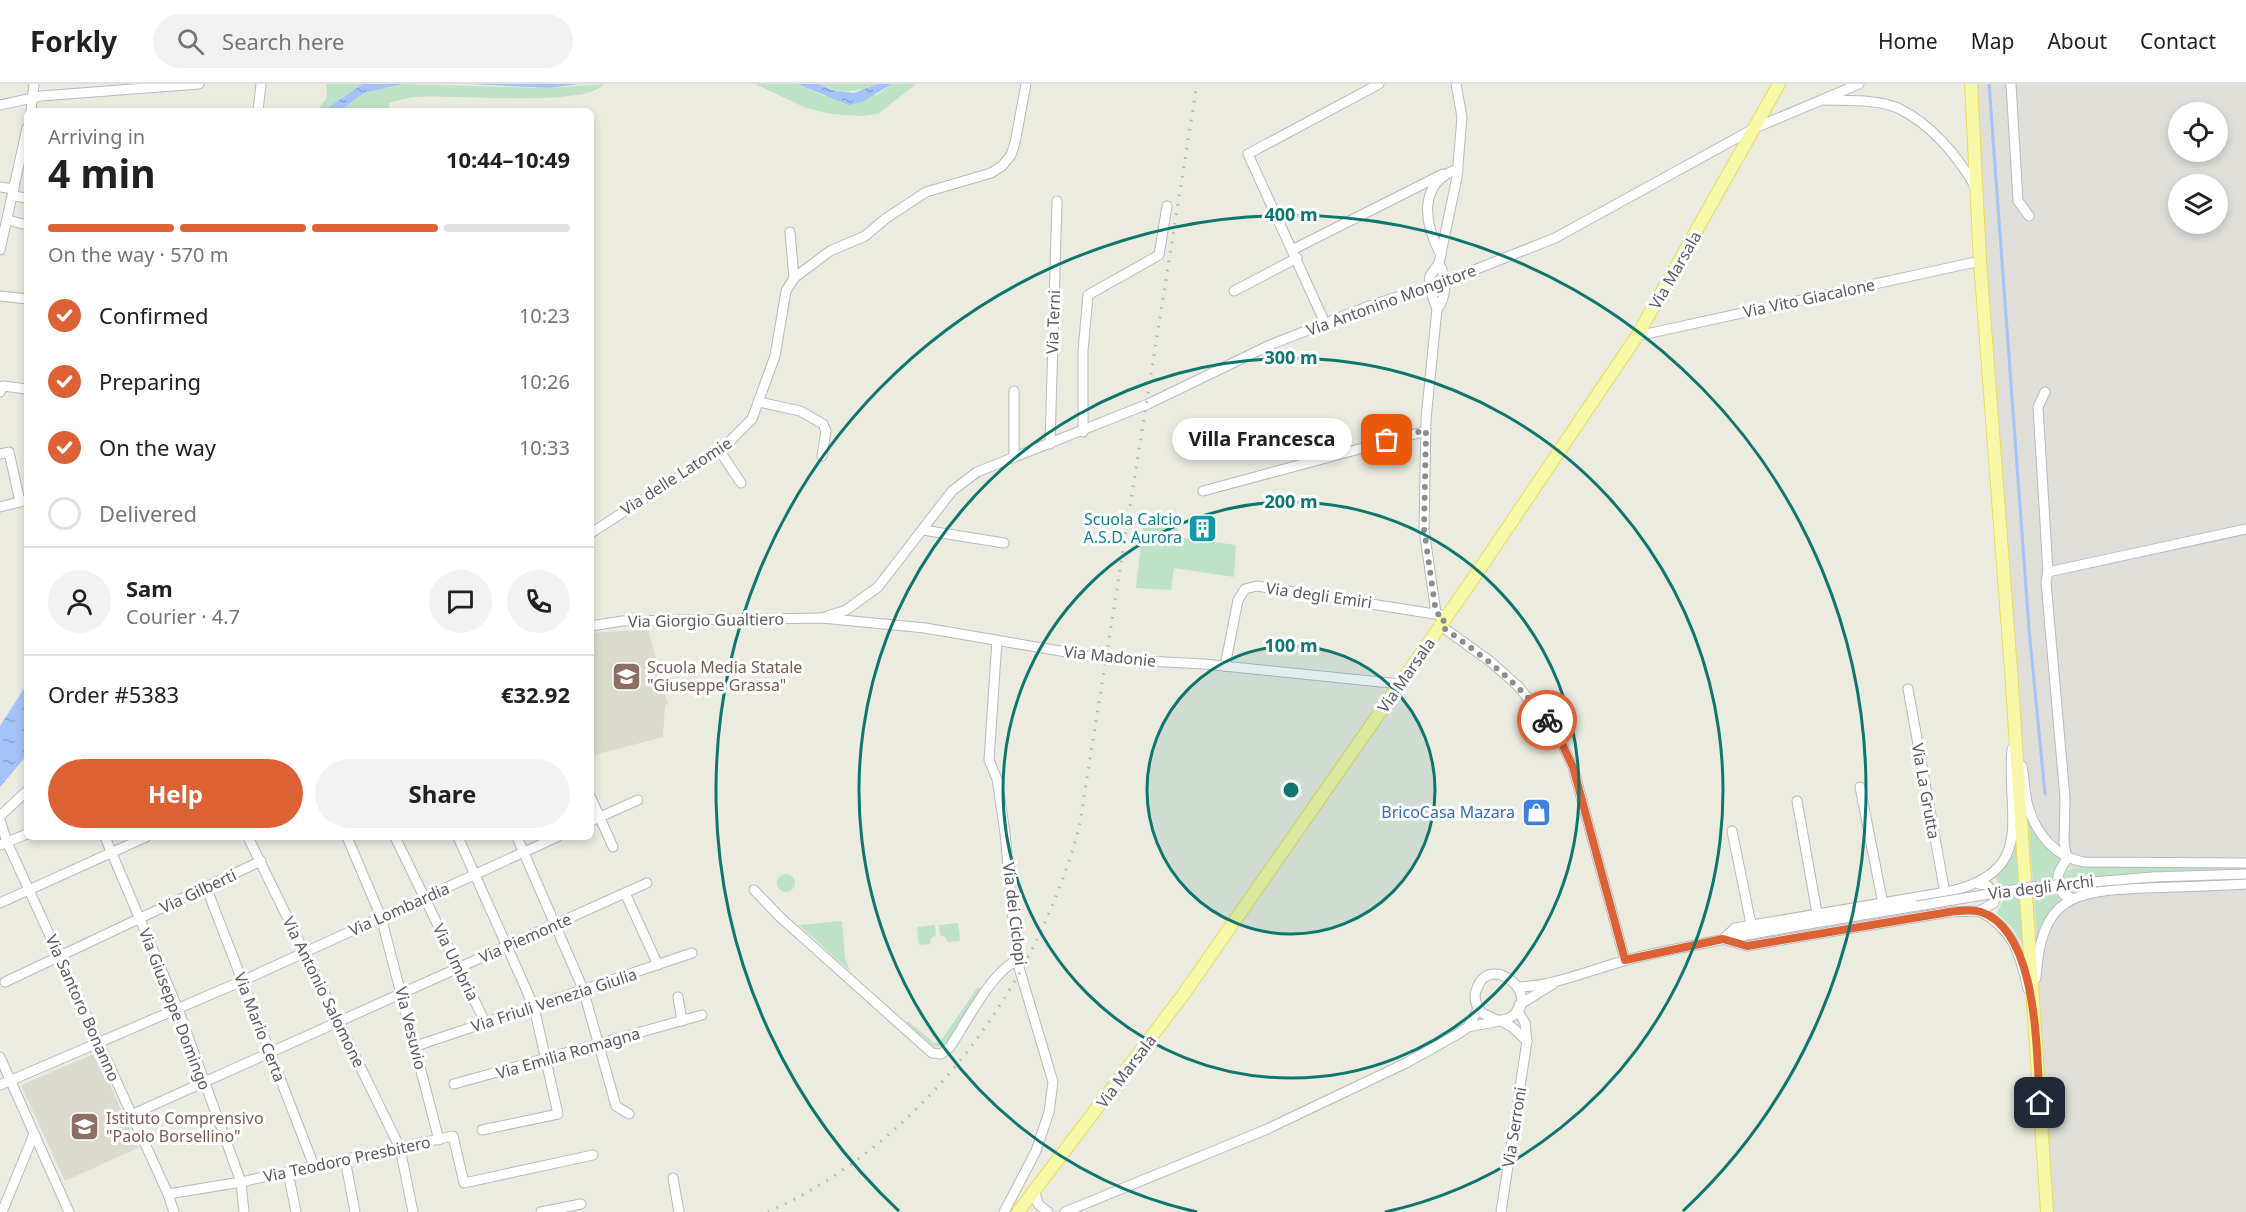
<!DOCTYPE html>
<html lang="en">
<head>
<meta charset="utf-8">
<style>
	body { margin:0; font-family:"Noto Sans",sans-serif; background:#f2f2f2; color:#202124; height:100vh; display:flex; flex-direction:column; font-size:22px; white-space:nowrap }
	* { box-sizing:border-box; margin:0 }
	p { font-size:20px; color:#757577 }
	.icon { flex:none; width:33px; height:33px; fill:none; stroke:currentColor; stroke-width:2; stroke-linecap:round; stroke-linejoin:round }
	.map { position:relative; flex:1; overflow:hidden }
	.drawer { position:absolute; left:24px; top:24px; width:570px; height:732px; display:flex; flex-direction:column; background:#fff; border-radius:9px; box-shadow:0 3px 9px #0003 }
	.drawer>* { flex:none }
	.controls { position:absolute; left:2168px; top:18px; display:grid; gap:12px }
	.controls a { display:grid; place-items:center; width:60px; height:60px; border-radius:50%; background:#fff; box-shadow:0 3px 9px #0003; font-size:30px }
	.pin { position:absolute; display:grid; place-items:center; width:51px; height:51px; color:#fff; margin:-26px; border-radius:12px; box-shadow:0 3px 9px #0006 }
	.courier { position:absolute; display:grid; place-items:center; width:60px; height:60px; margin:-30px; border:4px solid #dc6235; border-radius:50%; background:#fff; color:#222; box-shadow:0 2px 8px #0007 }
	.bubble { position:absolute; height:42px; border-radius:21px; background:#fff; box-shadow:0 3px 9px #0003; font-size:20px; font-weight:700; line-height:42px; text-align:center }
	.head em { font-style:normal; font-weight:700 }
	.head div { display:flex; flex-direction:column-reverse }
	.head { display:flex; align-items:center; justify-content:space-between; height:102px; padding:0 24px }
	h1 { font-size:39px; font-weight:700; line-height:45px }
	.bar { display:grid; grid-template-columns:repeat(4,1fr); gap:9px 6px; align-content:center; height:72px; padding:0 24px }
	.bar i { height:8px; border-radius:4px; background:#e0e0e0 }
	.bar .selected { background:#dc6235 }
	.bar p { grid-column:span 4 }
	.line { display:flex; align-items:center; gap:15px; padding:0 24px; border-top:2px solid #e0e0e0 }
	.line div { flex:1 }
	.round { display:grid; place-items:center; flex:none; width:63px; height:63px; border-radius:32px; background:#f2f2f2 }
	ol { padding:0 24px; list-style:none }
	li { display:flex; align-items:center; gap:18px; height:66px }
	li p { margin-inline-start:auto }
	li .icon { padding:6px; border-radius:50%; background:#dc6235; color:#fff; stroke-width:4 }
	li:last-child { color:#757577 }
	li i { width:33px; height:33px; border:3px solid #e0e0e0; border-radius:50% }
	.button { display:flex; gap:12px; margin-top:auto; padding:12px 24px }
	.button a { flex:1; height:69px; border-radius:36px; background:#dc6235; color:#fff; font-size:24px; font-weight:700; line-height:69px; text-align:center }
	.button a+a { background:#f2f2f2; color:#202124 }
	header { display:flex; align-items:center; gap:36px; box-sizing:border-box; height:84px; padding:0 30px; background:#fff; border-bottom:2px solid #e0e0e0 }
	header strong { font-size:28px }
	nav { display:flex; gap:33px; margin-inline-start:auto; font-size:21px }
	.search { width:420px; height:54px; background:#f2f2f2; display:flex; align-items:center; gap:15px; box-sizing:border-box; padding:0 21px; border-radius:33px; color:#757577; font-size:22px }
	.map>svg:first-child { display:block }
	.industrial { fill:#dfded8; fill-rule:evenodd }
	.education { fill:#dbdacf }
	.green { fill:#bee2c5 }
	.water { fill:url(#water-ripples) }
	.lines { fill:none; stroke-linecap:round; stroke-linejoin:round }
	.stream { stroke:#a3c3f9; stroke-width:3 }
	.minor-casing { stroke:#b8b9be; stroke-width:11 }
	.major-casing { stroke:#e7db5e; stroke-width:14 }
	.minor { stroke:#fff; stroke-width:9 }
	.major { stroke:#f7f9a8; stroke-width:12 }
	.rail { stroke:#b3b4b4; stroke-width:3; stroke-dasharray:1.5 8; stroke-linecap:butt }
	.minor-bridge-casing { stroke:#b8b9be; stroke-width:11; stroke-linecap:butt }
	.minor-bridge { stroke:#fff; stroke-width:9 }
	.done { stroke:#8c8d8d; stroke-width:6; stroke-dasharray:0 10.8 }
	.route { stroke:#dc6235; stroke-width:8 }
	.ring { fill:none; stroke:#0f766e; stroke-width:3 }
	.labels { text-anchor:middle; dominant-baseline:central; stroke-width:6; stroke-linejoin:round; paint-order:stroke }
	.street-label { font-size:16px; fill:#595b60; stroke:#fff }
	.culture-label { font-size:16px; fill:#0d838f; stroke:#fff; text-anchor:end }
	.education-label { font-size:16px; fill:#785e54; stroke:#fff; text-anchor:start }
	.shop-label { font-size:16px; fill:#366cbe; stroke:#fff; text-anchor:end }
	.centre { fill:#0f766e; stroke:#fff; stroke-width:3 }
	.ring-label { font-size:18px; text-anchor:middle; font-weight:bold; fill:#0f766e; stroke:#fff; stroke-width:6; stroke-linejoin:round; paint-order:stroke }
</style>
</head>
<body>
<header>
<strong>Forkly</strong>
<div class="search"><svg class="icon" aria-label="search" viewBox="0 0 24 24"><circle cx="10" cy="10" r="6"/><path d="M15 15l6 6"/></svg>Search here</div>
<nav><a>Home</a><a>Map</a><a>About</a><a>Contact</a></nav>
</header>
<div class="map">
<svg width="2246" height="1128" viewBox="0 0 2246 1128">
	<defs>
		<pattern id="water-ripples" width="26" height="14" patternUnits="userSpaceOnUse" patternTransform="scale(1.5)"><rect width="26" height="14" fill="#a3c3f9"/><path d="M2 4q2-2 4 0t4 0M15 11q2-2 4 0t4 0" fill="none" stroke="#88a1cd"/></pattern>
	</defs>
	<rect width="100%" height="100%" fill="#ebebe0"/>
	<path class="industrial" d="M 1971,0 L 2246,0 L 2246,1128 L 2047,1128 ZM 2178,28 L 2217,28 L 2217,68 L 2178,68 ZM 2178,100 L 2217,100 L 2217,140 L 2178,140 Z"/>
	<g class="education">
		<path d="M 648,545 L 668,620 L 665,621 L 663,653 L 591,672 L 591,549 Z"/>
		<path d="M 96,969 L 138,1064 L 65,1097 L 21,1001 Z"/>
	</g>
	<g class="green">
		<path d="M 326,0 L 363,0 L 323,27 L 316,27 L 327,14 Z"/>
		<path d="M 403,0 L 548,4 L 604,0 C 586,24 450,10 416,13 C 407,14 398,16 389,19 L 389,27 L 340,27 L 364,9 Z"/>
		<path d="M 755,0 L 797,0 L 824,12 L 877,11 L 892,0 L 916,0 L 878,30 L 861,32 L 831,30 L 806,24 Z"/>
		<path d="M 819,0 L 877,0 C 855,9 841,10 819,0 Z"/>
		<path d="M 1143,441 L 1178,444 L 1177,453 L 1236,461 L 1234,493 L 1174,484 L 1171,506 L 1136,504 Z"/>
		<path d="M 2029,735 L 2061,775 C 2039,806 2060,799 2058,820 L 2037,853 Z"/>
		<path d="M 2016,759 L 2017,760 L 2023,861 L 2013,845 L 1997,829 L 2005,812 L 1995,792 L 2008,777 Z"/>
		<path d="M 2089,781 L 2217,782 L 2219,799 L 2072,806 L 2066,803 L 2064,791 L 2067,787 Z"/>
		<circle cx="786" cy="799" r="9"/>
		<path d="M 842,837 L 845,874 L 850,887 L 799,841 Z"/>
		<path d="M 958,839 L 960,857 L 948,858 L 945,853 L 940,851 L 939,841 Z"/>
		<path d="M 935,841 L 936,851 L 931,854 L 930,860 L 919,861 L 917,843 Z"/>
		<path d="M 978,903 L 982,906 L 946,959 L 940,963 L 933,962 L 907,939 L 908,937 L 934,959 L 940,958 Z"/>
	</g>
	<g class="water">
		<path d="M 363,0 L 403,0 L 364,9 L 340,27 L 323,27 Z"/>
		<path d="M 468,0 L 580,0 L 548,4 Z"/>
		<path d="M 797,0 L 819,0 L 832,6 L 854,9 L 877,0 L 892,0 L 862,18 L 849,21 Z"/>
		<path d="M 27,600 L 27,671 L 0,703 L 0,642 Z"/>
	</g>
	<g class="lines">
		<path class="stream" d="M 1989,0 L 2029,545 L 2045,710"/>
		<defs>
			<g id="minor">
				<path d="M 2011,0 L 2018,117 L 2029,132"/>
				<path d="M 1824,16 C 1847,17 1877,15 1898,24 C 1931,40 1958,72 1976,104"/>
				<path d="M 0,21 L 41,12 L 199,0"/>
				<path d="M 31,27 L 34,0"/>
				<path d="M 258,27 L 261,0"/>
				<path d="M 0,103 L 14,105"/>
				<path d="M 13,112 L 27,114"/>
				<path d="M 8,136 L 27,141"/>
				<path d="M 790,148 L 794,194"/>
				<path d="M 1294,165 L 1443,90"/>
				<path d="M 0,166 L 27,44"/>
				<path d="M 1441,171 C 1424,140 1417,99 1458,85"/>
				<path d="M 1234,207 L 1297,174"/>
				<path d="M 0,212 L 27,215"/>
				<path d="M 1437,225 C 1447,213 1447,194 1439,179"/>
				<path d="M 1325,239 L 1248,70 L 1379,0"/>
				<path d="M 1637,252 L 1980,177"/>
				<path d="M 1014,307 L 1014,372"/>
				<path d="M 0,308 L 3,302 L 27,305"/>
				<path d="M 2045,308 L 2038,323 L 2048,488 L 2046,498 L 2065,714 L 2064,758 L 2067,775 C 2058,787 2053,798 2064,811 L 2072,814"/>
				<path d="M 759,318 L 800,327 L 823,340 L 826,347 L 822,372"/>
				<path d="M 1083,348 L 1083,267 L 1088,211 L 1159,171 L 1167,122"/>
				<path d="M 1050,360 L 1057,117"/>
				<path d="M 719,366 L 741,399"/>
				<path d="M 0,370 L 9,368 L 20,418"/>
				<path d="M 1203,407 L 1426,347"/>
				<path d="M 0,423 L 27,416"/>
				<path d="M 923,446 L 1004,459"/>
				<path d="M 591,449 L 723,364 L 752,335 L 775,272 L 786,207 L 794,194 L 830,167 L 865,152 L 885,135 L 926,108 L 991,89 L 1002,82 L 1011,71 L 1015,59 L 1026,0"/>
				<path d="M 2048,488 L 2246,445"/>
				<path d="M 1436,529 L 1424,445 L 1426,335 L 1437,225 L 1429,203 L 1430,192 L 1439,179 L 1457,93 L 1462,33 L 1456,0"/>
				<path d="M 822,534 L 846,526 L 878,503 L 952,407 L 977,388 L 1148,320 L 1270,261 L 1369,222 L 1444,198 L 1555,154 L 1755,44 L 1859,0"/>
				<path d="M 591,542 L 622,537 L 822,534 L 925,544 L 1107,575 L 1204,580 L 1400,600"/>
				<path d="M 1441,542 L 1491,578 L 1518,602 L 1558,651 L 1573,683 L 1625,876"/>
				<path d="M 997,556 L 989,676 L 997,695 L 1005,749 L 1017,877 L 1053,998 L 1049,1028 L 1036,1067 L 1004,1128"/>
				<path d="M 1225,582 L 1238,516 L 1245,505 L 1257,502 L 1441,531"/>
				<path d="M 1908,605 L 1945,809"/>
				<path d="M 2022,682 C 2025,696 2024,712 2029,725 C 2037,751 2057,774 2084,778 L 2246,779"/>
				<path d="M 1860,703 L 1883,820"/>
				<path d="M 591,714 L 613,763"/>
				<path d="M 1797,717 L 1817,829"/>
				<path d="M 0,732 L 27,707"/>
				<path d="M 0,736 L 7,758 L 168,1110"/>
				<path d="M 591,737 L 638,716"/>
				<path d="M 1732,747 L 1751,840"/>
				<path d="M 105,753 L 178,925 L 241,1098 L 244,1128"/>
				<path d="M 248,753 L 400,1064 L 413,1128"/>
				<path d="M 347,753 L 381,833 L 439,1056"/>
				<path d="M 395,753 L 485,938"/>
				<path d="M 458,753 L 534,923 L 558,1030 L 482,1046"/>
				<path d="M 517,753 L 583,905 L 616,1022 L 629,1030"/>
				<path d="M 0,761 L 27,750"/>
				<path d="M 2153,793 L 2246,790"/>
				<path d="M 206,803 L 314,1082"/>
				<path d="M 754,806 L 780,833 L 932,969 L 941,970 L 950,963 C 964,942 994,884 1017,877"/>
				<path d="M 625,809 L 658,881"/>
				<path d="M 0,819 L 146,753"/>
				<path d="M 1979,827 C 2013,844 2020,870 2028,905"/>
				<path d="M 1723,855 L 1735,844 L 1947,808 C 2038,788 2006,734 2012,665"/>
				<path d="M 1726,856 L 1747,862 L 1949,828 L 1979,827 L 1994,819 L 1995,812 L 1988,802 L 1979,800"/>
				<path d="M 2036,894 C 2041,812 2073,807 2145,804 C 2179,803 2212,802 2246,800"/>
				<path d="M 5,898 L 261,777"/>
				<path d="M 1519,903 C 1562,901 1601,881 1643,872 C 1733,852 1826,837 1917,822"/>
				<path d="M 678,913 L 682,937"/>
				<path d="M 1519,921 L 1553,900"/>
				<path d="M 1500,936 L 1512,943 L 1527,957"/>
				<path d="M 1468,943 C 1480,940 1497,939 1509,934 C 1546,915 1492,866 1477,904 C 1473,913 1476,922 1482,929 L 1497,936"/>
				<path d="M 416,962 L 692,869"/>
				<path d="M 0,973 L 69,1128"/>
				<path d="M 454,1000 L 702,931"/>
				<path d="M 0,1001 L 242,897 L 557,753"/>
				<path d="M 131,1031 L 647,799"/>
				<path d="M 345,1075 L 355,1128"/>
				<path d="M 288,1088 L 296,1128"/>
				<path d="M 673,1094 L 679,1128"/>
				<path d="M 1035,1108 L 1038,1120 L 1048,1128"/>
				<path d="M 2,1128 L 34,1050"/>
				<path d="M 174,1128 L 168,1110 L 241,1098 L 453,1052 L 464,1099 L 593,1071"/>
				<path d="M 541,1128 L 581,1120"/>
				<path d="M 1065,1128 L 1265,1046 L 1406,979 L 1458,950 L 1468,943 L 1478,925"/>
				<path d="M 1501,1128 L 1527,957 L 1525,939 L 1517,926"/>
			</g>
			<g id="major">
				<path d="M 1971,0 L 1980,177 L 2011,586 L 2047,1128"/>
				<path d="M 1018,1128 L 1183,911 L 1475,492 L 1637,252 L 1779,0"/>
			</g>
		</defs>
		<use href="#minor" class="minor-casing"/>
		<use href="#major" class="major-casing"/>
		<use href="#minor" class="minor"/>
		<use href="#major" class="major"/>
		<path class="rail" d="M 768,1128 C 918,1061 1029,913 1075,758 C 1081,740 1083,719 1086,700 L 1197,0"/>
		<defs>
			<path id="minor-bridge" d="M 1917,822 L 2031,803 L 2153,793"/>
		</defs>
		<use href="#minor-bridge" class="minor-bridge-casing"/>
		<use href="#minor-bridge" class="minor-bridge"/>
	</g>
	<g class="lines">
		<path class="done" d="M 1387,356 L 1426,346 L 1424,445 L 1436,529 L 1445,534 L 1441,542 C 1480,570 1517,597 1547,636"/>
		<path class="route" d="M 1547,636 L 1558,651 L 1573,683 L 1625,876 L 1723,855 L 1747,862 L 1949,828 C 1959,827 1972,825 1981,828 C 2039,848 2036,969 2040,1019"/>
	</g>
	<circle cx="1291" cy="706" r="144" fill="#0f766e" fill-opacity=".12"/>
	<g class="ring">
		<circle cx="1291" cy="706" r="144"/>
		<circle cx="1291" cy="706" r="288"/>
		<path d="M1197 1128A432 432 0 1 1 1385 1128"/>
		<path d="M899 1127A575 575 0 1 1 1683 1127"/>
	</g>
	<defs>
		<symbol id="building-square" viewBox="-11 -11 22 22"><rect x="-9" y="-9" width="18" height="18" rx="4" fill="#0f9aa8" stroke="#fff"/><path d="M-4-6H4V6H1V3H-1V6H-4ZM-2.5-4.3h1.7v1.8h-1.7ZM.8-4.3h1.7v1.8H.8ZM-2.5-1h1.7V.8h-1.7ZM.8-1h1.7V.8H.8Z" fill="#fff"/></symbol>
		<symbol id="school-square" viewBox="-11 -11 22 22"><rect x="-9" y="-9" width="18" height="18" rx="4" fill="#8d6e63" stroke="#fff"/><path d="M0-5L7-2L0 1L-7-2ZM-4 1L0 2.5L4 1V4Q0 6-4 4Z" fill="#fff"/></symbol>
		<symbol id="shop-square" viewBox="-11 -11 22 22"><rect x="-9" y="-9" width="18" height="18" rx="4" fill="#3f7fe0" stroke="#fff"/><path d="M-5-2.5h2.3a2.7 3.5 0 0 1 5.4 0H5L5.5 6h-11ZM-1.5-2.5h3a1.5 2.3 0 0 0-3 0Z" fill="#fff"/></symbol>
	</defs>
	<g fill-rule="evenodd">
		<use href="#building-square" x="1186" y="428" width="33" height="33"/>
		<use href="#school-square" x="610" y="576" width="33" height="33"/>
		<use href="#shop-square" x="1520" y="712" width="33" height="33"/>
		<use href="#school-square" x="68" y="1026" width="33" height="33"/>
	</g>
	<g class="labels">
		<g class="street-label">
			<text transform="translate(1675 186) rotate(-60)">Via Marsala</text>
			<text transform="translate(1809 214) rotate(-12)">Via Vito Giacalone</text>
			<text transform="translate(1391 216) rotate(-20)">Via Antonino Mongitore</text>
			<text transform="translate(1053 238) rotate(-88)">Via Terni</text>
			<text transform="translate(676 392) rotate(-33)">Via delle Latomie</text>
			<text transform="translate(1319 511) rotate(8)">Via degli Emiri</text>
			<text transform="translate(706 536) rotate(-1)">Via Giorgio Gualtiero</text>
			<text transform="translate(1110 572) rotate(6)">Via Madonie</text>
			<text transform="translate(1406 591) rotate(-55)">Via Marsala</text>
			<text transform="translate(1926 707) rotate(80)">Via La Grutta</text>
			<text transform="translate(2041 803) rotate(-7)">Via degli Archi</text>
			<text transform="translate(198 807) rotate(-25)">Via Gilberti</text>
			<text transform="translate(399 825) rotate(-24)">Via Lombardia</text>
			<text transform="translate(1015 830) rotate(83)">Via dei Ciclopi</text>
			<text transform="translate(525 854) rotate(-24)">Via Piemonte</text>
			<text transform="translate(456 878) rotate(64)">Via Umbria</text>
			<text transform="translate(324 908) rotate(64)">Via Antonio Salomone</text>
			<text transform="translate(554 916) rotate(-18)">Via Friuli Venezia Giulia</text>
			<text transform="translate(83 924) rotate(66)">Via Santoro Bonanno</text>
			<text transform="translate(175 925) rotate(69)">Via Giuseppe Domingo</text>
			<text transform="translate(260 943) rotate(69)">Via Mario Certa</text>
			<text transform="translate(411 944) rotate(76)">Via Vesuvio</text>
			<text transform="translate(568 969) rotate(-16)">Via Emilia Romagna</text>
			<text transform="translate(1126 987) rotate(-53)">Via Marsala</text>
			<text transform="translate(1514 1043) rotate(-81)">Via Serroni</text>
			<text transform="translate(347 1075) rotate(-12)">Via Teodoro Presbitero</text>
		</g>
		<g class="culture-label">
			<text x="1182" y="435">Scuola Calcio<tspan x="1182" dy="18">A.S.D. Aurora</tspan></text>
		</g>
		<g class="education-label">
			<text x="647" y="583">Scuola Media Statale<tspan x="647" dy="18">"Giuseppe Grassa"</tspan></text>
			<text x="106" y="1034">Istituto Comprensivo<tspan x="106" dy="18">"Paolo Borsellino"</tspan></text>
		</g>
		<g class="shop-label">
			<text x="1515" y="728">BricoCasa Mazara</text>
		</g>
	</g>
	<circle cx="1291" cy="706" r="9" class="centre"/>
	<g class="ring-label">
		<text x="1291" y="137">400 m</text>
		<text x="1291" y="280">300 m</text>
		<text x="1291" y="424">200 m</text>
		<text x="1291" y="568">100 m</text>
	</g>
</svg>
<div class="controls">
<a><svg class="icon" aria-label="locate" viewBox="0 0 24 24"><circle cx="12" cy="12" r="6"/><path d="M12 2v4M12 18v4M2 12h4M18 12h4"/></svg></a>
<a><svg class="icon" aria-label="layers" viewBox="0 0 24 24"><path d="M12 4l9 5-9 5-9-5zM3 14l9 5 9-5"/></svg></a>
</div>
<div class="pin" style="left:1387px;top:356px;background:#ea580c"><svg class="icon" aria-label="bag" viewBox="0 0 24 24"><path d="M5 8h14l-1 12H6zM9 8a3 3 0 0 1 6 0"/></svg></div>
<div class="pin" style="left:2040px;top:1019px;background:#1f2937"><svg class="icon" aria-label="home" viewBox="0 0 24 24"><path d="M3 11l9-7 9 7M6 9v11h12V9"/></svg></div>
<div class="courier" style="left:1547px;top:636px"><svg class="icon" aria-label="bike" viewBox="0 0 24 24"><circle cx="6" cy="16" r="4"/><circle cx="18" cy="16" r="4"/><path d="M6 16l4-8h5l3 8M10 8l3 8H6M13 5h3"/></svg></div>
<div class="bubble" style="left:1172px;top:334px;width:180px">Villa Francesca</div>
<section class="drawer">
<div class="head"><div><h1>4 min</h1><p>Arriving in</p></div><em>10:44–10:49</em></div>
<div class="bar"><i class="selected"></i><i class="selected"></i><i class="selected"></i><i></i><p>On the way · 570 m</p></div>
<ol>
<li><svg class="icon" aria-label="check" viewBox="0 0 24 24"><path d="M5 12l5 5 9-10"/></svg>Confirmed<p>10:23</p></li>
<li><svg class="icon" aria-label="check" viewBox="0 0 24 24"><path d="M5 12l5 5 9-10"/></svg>Preparing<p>10:26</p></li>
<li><svg class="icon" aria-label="check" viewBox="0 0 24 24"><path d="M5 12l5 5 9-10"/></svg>On the way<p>10:33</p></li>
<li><i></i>Delivered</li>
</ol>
<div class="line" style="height:108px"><a class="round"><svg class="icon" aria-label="person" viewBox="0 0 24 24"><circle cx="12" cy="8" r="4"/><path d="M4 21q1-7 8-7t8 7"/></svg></a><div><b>Sam</b><p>Courier · 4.7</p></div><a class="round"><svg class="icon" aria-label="chat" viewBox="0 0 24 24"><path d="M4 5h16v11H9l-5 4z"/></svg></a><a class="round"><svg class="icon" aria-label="phone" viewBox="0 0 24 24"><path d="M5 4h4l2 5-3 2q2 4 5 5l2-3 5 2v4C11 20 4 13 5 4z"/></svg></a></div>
<div class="line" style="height:78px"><div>Order #5383</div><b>€32.92</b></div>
<div class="button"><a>Help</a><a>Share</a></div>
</section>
</div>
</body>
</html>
